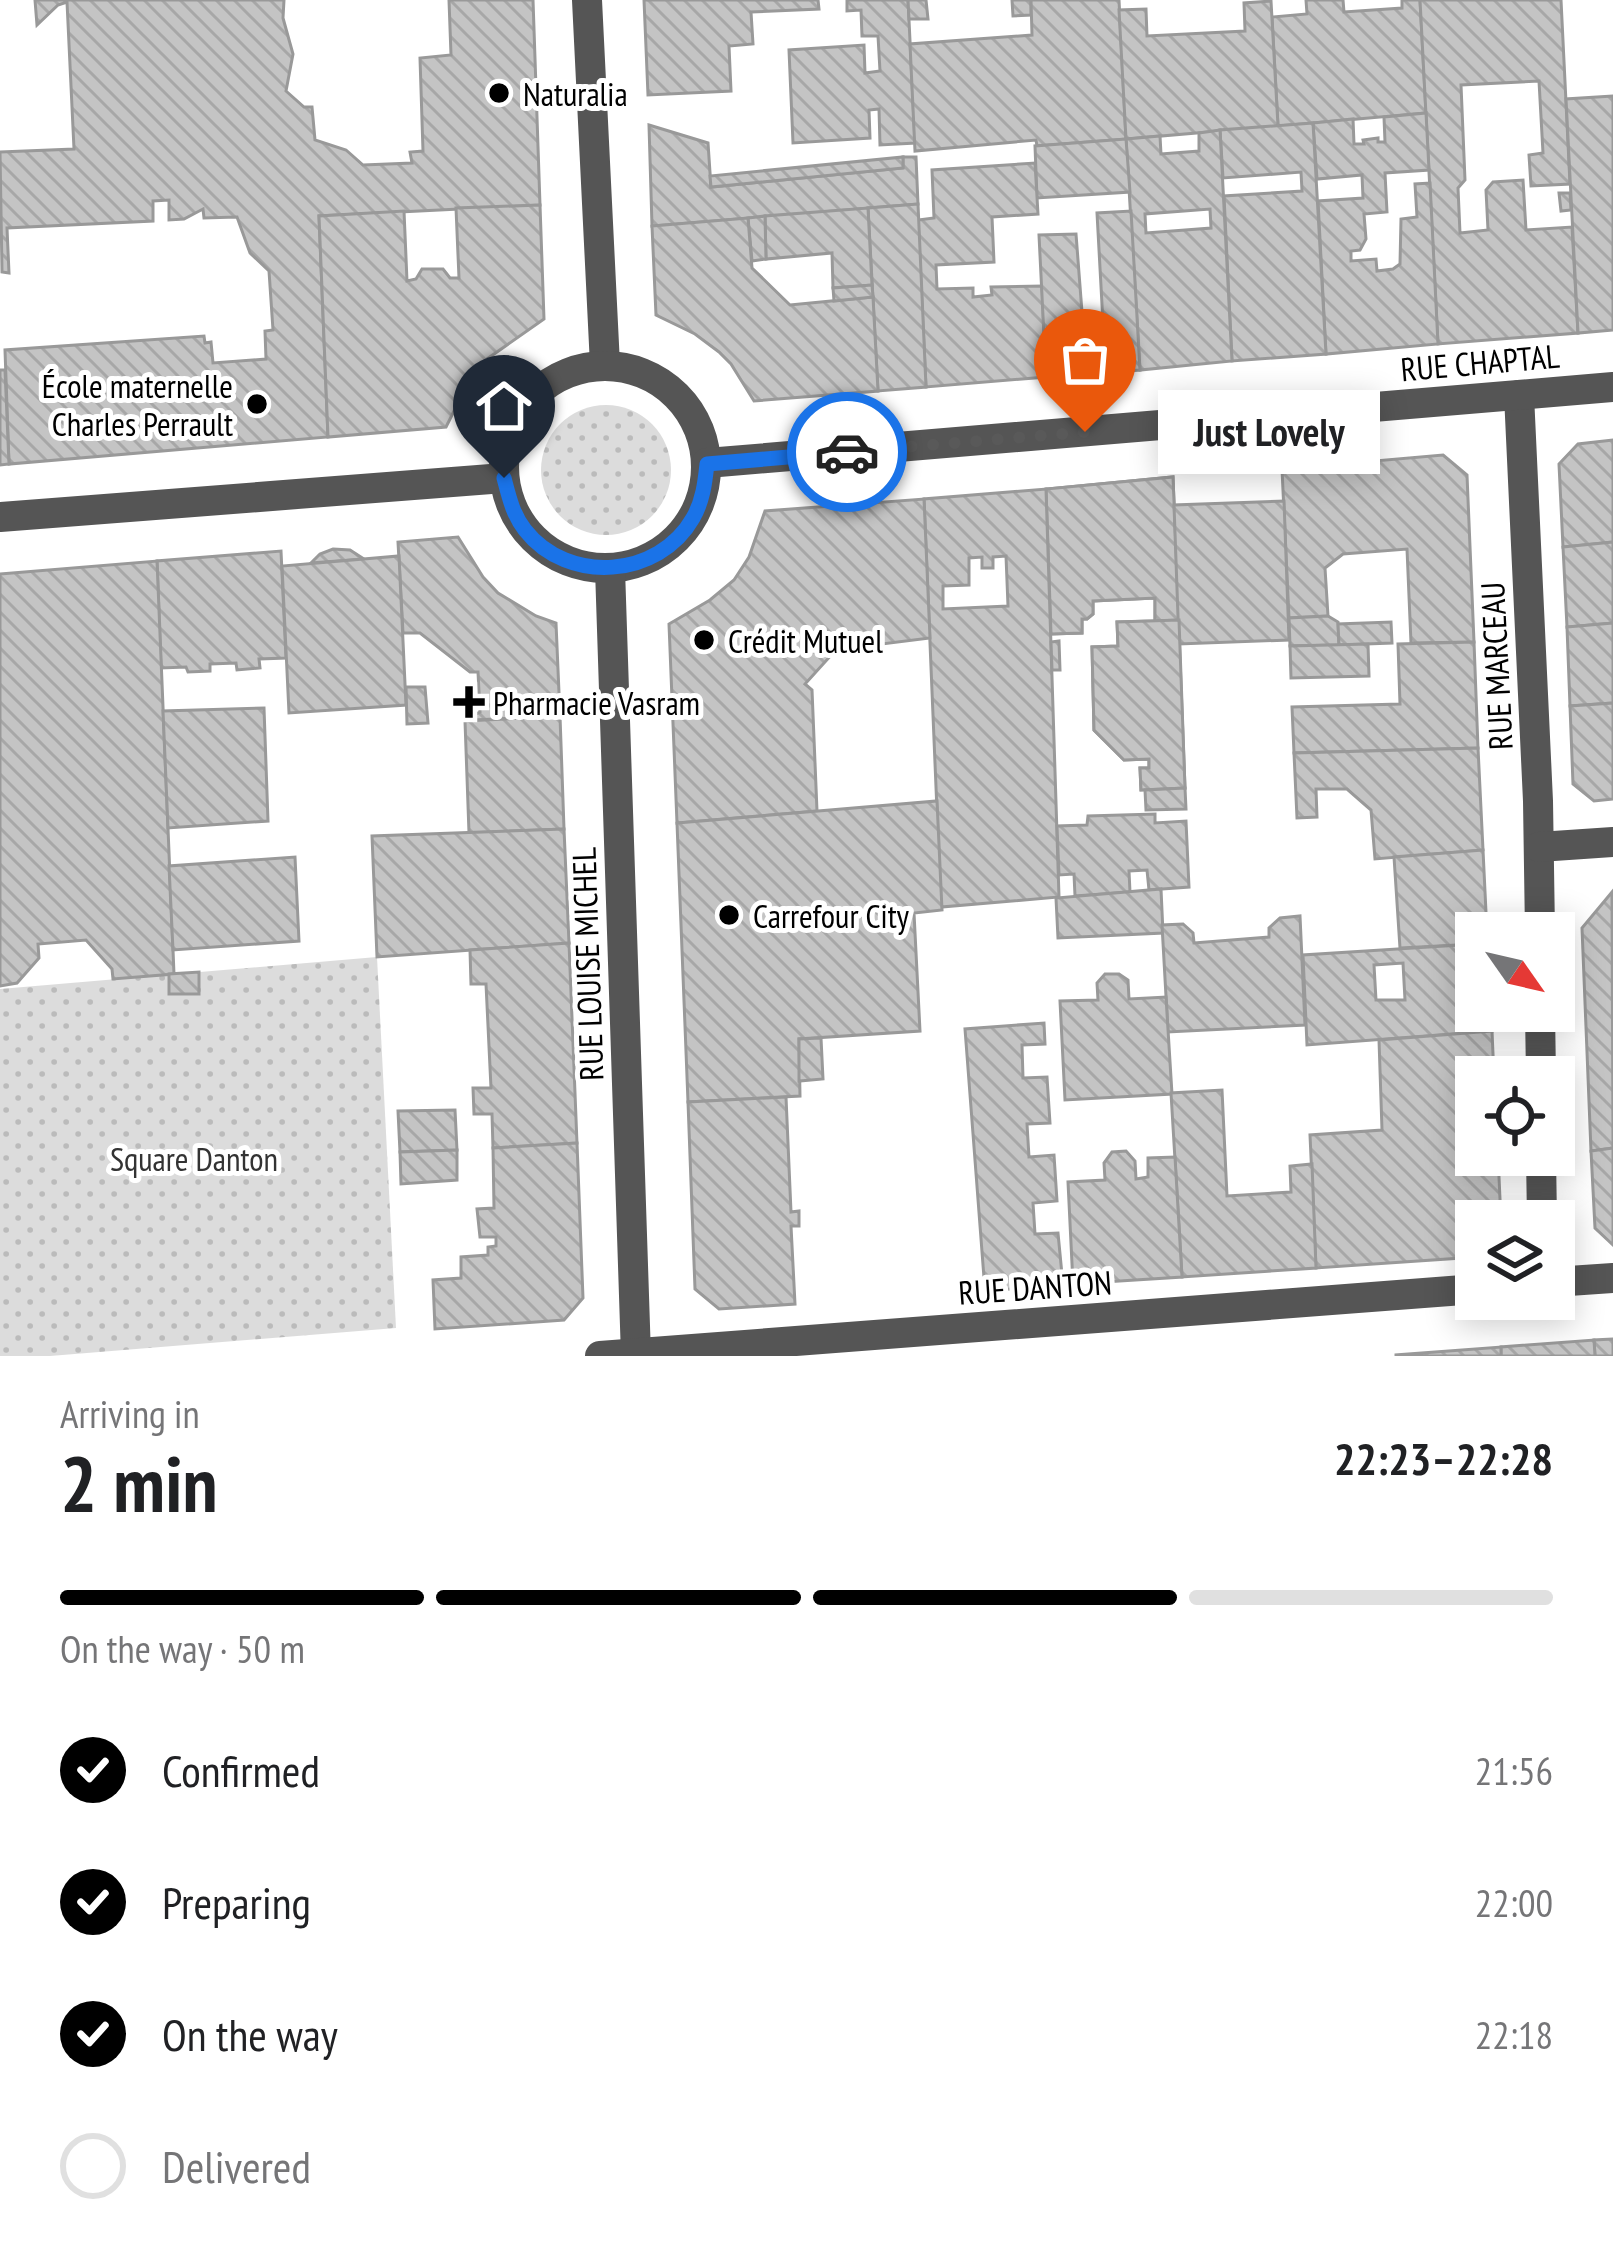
<!DOCTYPE html>
<html lang="en">
<head>
<meta charset="utf-8">
<style>
	body { margin:0; font-family:"PT Sans Narrow",sans-serif; background:#f6f6f6; color:#202124; height:100vh; display:flex; flex-direction:column; font-size:45px; white-space:nowrap }
	* { box-sizing:border-box; margin:0 }
	p { font-size:39px; color:#757577 }
	.icon { flex:none; width:66px; height:66px; fill:none; stroke:currentColor; stroke-width:2; stroke-linecap:round; stroke-linejoin:round }
	.map { position:relative; height:1356px; overflow:hidden }
	.details { display:flex; flex-direction:column; background:#fff; flex:1 }
	.details>* { flex:none }
	.needle { width:78px; rotate:124deg }
	.controls { position:absolute; left:1455px; top:912px; display:grid; gap:24px }
	.controls a { display:grid; place-items:center; width:120px; height:120px; border-radius:0px; background:#fff; box-shadow:0 6px 30px #0003; font-size:60px }
	.pin { position:absolute; display:grid; place-items:center; width:102px; height:102px; color:#fff; margin:-123px -51px; border-radius:50% 50% 50% 0; rotate:-45deg; box-shadow:0 0 12px #0007 }
	.pin .icon { rotate:45deg }
	.courier { position:absolute; display:grid; place-items:center; width:120px; height:120px; margin:-60px; border:9px solid #1a73e8; border-radius:50%; background:#fff; color:#222; box-shadow:0 3px 15px #0007 }
	.bubble { position:absolute; height:84px; border-radius:0px; background:#fff; box-shadow:0 6px 30px #0003; font-size:39px; font-weight:800; line-height:84px; text-align:center }
	.summary em { font-style:normal; font-weight:800 }
	.summary div { display:flex; flex-direction:column-reverse }
	.summary { display:flex; align-items:center; justify-content:space-between; height:204px; padding:0 60px }
	h1 { font-size:78px; font-weight:800; line-height:90px }
	.bar { display:grid; grid-template-columns:repeat(4,1fr); gap:18px 12px; align-content:center; height:144px; padding:0 60px }
	.bar i { height:15px; border-radius:9px; background:#e0e0e0 }
	.bar .active { background:#000 }
	.bar p { grid-column:span 4 }
	ol { padding:0 60px; list-style:none }
	li { display:flex; align-items:center; gap:36px; height:132px }
	li p { margin-inline-start:auto }
	li .icon { padding:12px; border-radius:50%; background:#000; color:#fff; stroke-width:4 }
	li:last-child { color:#757577 }
	li i { width:66px; height:66px; border:6px solid #e0e0e0; border-radius:50% }
	.map>svg:first-child { display:block }
	.grass { fill:url(#grass-dots) }
	.building { fill:url(#building-back-hatch); stroke:#999; stroke-width:3; fill-rule:evenodd }
	.lines { fill:none; stroke-linecap:round; stroke-linejoin:round }
	.minor { stroke:#555; stroke-width:30 }
	.done { stroke:#595959; stroke-width:12; stroke-dasharray:0 21.6 }
	.route { stroke:#1a73e8; stroke-width:15 }
	.poi-dot { fill:#000; stroke:#fff; stroke-width:4.5 }
	.labels { text-anchor:middle; dominant-baseline:central; stroke-width:10; stroke-linejoin:round; paint-order:stroke }
	.poi-label { font-size:33px; fill:#000; stroke:#fff; text-anchor:start }
	.street-label { font-size:33px; fill:#000; stroke:#fff }
	.park-label { font-size:33px; fill:#333; stroke:#fff }
</style>
</head>
<body>
<div class="map">
<svg width="1613" height="1356" viewBox="0 0 1613 1356">
	<defs>
		<pattern id="grass-dots" width="8" height="8" patternUnits="userSpaceOnUse" patternTransform="scale(3)"><rect width="8" height="8" fill="#dcdcdc"/><path d="M2 2h.1M6 6h.1" fill="none" stroke="#bbb" stroke-width="1.8" stroke-linecap="round"/></pattern>
		<pattern id="building-back-hatch" width="6" height="6" patternUnits="userSpaceOnUse" patternTransform="scale(3)"><rect width="6" height="6" fill="#c4c4c4"/><path d="M-1 5l2 2M0 0l6 6M5-1l2 2" fill="none" stroke="#a7a7a7"/></pattern>
	</defs>
	<rect width="100%" height="100%" fill="#fff"/>
	<g class="grass">
		<circle cx="606" cy="470" r="65"/>
		<path d="M 377,957 L 396,1328 L 50,1356 L 0,1356 L 0,989 Z"/>
	</g>
	<g class="building">
		<path d="M 35,0 L 284,0 L 283,18 L 293,54 L 286,91 L 304,107 L 312,107 L 315,140 L 346,150 L 363,165 L 412,163 L 410,152 L 423,151 L 420,58 L 451,55 L 449,0 L 533,0 L 540,205 L 319,216 L 328,437 L 9,464 L 5,350 L 204,336 L 205,343 L 211,342 L 213,363 L 266,359 L 265,331 L 273,330 L 269,271 L 250,253 L 237,217 L 204,218 L 203,209 L 184,219 L 169,220 L 169,200 L 153,201 L 153,221 L 7,228 L 9,273 L 2,272 L 0,152 L 74,149 L 67,2 L 58,5 L 37,25 Z"/>
		<path d="M 644,0 L 818,0 L 819,9 L 751,12 L 753,44 L 729,46 L 731,91 L 648,95 Z"/>
		<path d="M 847,0 L 908,0 L 915,143 L 880,145 L 879,109 L 869,110 L 870,138 L 793,143 L 789,50 L 864,45 L 865,73 L 880,71 L 878,36 L 862,36 L 861,10 L 847,11 Z"/>
		<path d="M 908,0 L 926,0 L 928,19 L 909,19 Z"/>
		<path d="M 1012,0 L 1031,0 L 1031,15 L 1013,16 Z"/>
		<path d="M 1031,0 L 1119,0 L 1126,139 L 1037,146 L 1036,140 L 915,151 L 910,44 L 1032,35 Z"/>
		<path d="M 1306,0 L 1343,0 L 1344,12 L 1402,8 L 1402,0 L 1420,0 L 1426,113 L 1278,126 L 1272,17 L 1307,14 Z"/>
		<path d="M 1420,0 L 1561,0 L 1570,184 L 1531,186 L 1529,155 L 1543,153 L 1539,81 L 1461,85 L 1465,180 L 1458,188 L 1460,233 L 1488,230 L 1486,190 L 1493,182 L 1523,180 L 1526,230 L 1572,227 L 1578,333 L 1438,344 Z"/>
		<path d="M 1271,1 L 1278,126 L 1126,139 L 1119,10 L 1146,9 L 1147,36 L 1245,31 L 1244,3 Z"/>
		<path d="M 1613,96 L 1613,330 L 1578,333 L 1566,99 Z"/>
		<path d="M 1426,113 L 1429,170 L 1385,173 L 1387,212 L 1364,214 L 1366,239 L 1360,250 L 1351,251 L 1351,261 L 1376,259 L 1377,271 L 1393,269 L 1400,264 L 1401,219 L 1417,217 L 1415,184 L 1430,183 L 1438,344 L 1326,354 L 1318,201 L 1363,198 L 1362,175 L 1317,179 L 1313,123 L 1353,119 L 1354,144 L 1364,144 L 1363,140 L 1378,138 L 1378,142 L 1385,142 L 1384,117 Z"/>
		<path d="M 1313,123 L 1326,354 L 1232,361 L 1224,196 L 1302,191 L 1301,172 L 1223,178 L 1220,130 Z"/>
		<path d="M 649,125 L 708,143 L 711,187 L 903,168 L 903,157 L 916,157 L 918,204 L 652,226 Z"/>
		<path d="M 1220,130 L 1232,361 L 1140,370 L 1126,139 L 1160,136 L 1161,154 L 1199,151 L 1199,133 ZM 1210,209 L 1211,228 L 1146,233 L 1145,214 Z"/>
		<path d="M 1126,139 L 1130,192 L 1037,198 L 1035,146 Z"/>
		<path d="M 903,157 L 903,168 L 711,187 L 710,176 Z"/>
		<path d="M 1035,163 L 1038,214 L 992,217 L 994,262 L 936,265 L 937,289 L 973,288 L 973,297 L 992,295 L 991,287 L 1042,286 L 1046,377 L 926,387 L 918,220 L 934,218 L 932,170 Z"/>
		<path d="M 1559,193 L 1570,193 L 1571,210 L 1561,211 Z"/>
		<path d="M 918,204 L 926,387 L 878,391 L 868,208 Z"/>
		<path d="M 540,205 L 544,319 L 487,359 L 471,377 L 446,427 L 328,437 L 319,216 L 404,211 L 407,281 L 416,279 L 422,269 L 443,269 L 450,278 L 459,278 L 456,208 Z"/>
		<path d="M 868,208 L 872,285 L 833,288 L 832,253 L 766,259 L 765,216 Z"/>
		<path d="M 1131,211 L 1140,370 L 1046,377 L 1039,235 L 1076,234 L 1083,325 L 1103,323 L 1097,213 Z"/>
		<path d="M 765,216 L 766,259 L 752,261 L 748,218 Z"/>
		<path d="M 748,218 L 752,268 L 790,305 L 873,297 L 878,391 L 754,401 L 731,364 L 719,352 L 695,334 L 656,315 L 652,226 Z"/>
		<path d="M 872,285 L 873,297 L 834,301 L 833,288 Z"/>
		<path d="M 0,370 L 5,370 L 9,464 L 0,465 Z"/>
		<path d="M 1613,440 L 1613,542 L 1563,547 L 1559,464 L 1578,444 Z"/>
		<path d="M 1443,455 L 1467,475 L 1474,642 L 1411,643 L 1407,549 L 1343,554 L 1325,568 L 1328,616 L 1289,618 L 1282,469 Z"/>
		<path d="M 1173,477 L 1185,788 L 1141,790 L 1140,768 L 1149,768 L 1149,759 L 1124,760 L 1094,730 L 1092,647 L 1118,646 L 1117,622 L 1155,621 L 1155,598 L 1093,601 L 1093,614 L 1087,619 L 1082,619 L 1082,633 L 1051,634 L 1046,489 Z"/>
		<path d="M 1173,477 L 1179,620 L 1155,621 L 1155,598 L 1093,601 L 1093,614 L 1087,619 L 1082,619 L 1082,633 L 1051,634 L 1046,489 Z"/>
		<path d="M 1046,489 L 1059,897 L 941,907 L 924,499 ZM 1006,556 L 1008,606 L 943,609 L 943,586 L 969,585 L 969,558 L 982,557 L 982,568 L 993,568 L 993,557 Z"/>
		<path d="M 924,499 L 930,638 L 850,648 L 843,642 L 805,684 L 812,690 L 817,811 L 677,823 L 669,624 L 710,600 L 734,580 L 749,557 L 765,511 Z"/>
		<path d="M 1284,501 L 1289,640 L 1179,644 L 1174,505 Z"/>
		<path d="M 458,537 L 483,577 L 498,593 L 536,616 L 556,623 L 560,716 L 474,720 L 474,715 L 480,712 L 478,672 L 470,672 L 420,633 L 403,633 L 398,542 Z"/>
		<path d="M 1613,542 L 1613,623 L 1567,627 L 1563,547 Z"/>
		<path d="M 333,549 L 350,550 L 364,559 L 311,563 L 320,554 Z"/>
		<path d="M 281,551 L 286,658 L 259,659 L 260,668 L 237,670 L 236,663 L 210,664 L 210,671 L 188,672 L 186,667 L 161,668 L 157,561 Z"/>
		<path d="M 399,556 L 406,705 L 289,713 L 282,566 Z"/>
		<path d="M 157,561 L 174,974 L 113,979 L 112,969 L 86,940 L 38,944 L 39,958 L 17,983 L 0,986 L 0,574 Z"/>
		<path d="M 1328,616 L 1338,622 L 1339,645 L 1290,646 L 1289,618 Z"/>
		<path d="M 1179,620 L 1185,788 L 1141,790 L 1140,768 L 1149,768 L 1149,759 L 1124,760 L 1094,730 L 1092,647 L 1118,646 L 1117,622 Z"/>
		<path d="M 1391,622 L 1392,643 L 1339,645 L 1338,624 Z"/>
		<path d="M 1613,623 L 1613,703 L 1570,706 L 1567,627 Z"/>
		<path d="M 1059,641 L 1060,670 L 1052,670 L 1051,642 Z"/>
		<path d="M 1474,642 L 1478,748 L 1294,753 L 1292,707 L 1400,704 L 1398,644 Z"/>
		<path d="M 1368,644 L 1369,676 L 1291,678 L 1290,646 Z"/>
		<path d="M 406,687 L 425,687 L 428,723 L 407,724 Z"/>
		<path d="M 1613,703 L 1613,799 L 1594,801 L 1573,784 L 1570,706 Z"/>
		<path d="M 264,708 L 268,821 L 168,828 L 163,711 Z"/>
		<path d="M 560,716 L 564,829 L 469,833 L 465,721 Z"/>
		<path d="M 1478,748 L 1483,850 L 1375,859 L 1371,810 L 1347,789 L 1316,789 L 1317,817 L 1297,818 L 1294,753 Z"/>
		<path d="M 1185,788 L 1186,809 L 1146,810 L 1145,790 Z"/>
		<path d="M 937,801 L 942,910 L 914,913 L 920,1031 L 799,1039 L 800,1096 L 688,1102 L 677,823 Z"/>
		<path d="M 1155,814 L 1155,823 L 1186,821 L 1189,887 L 1149,890 L 1147,870 L 1129,871 L 1130,892 L 1075,896 L 1074,874 L 1059,875 L 1057,826 L 1087,825 L 1088,816 Z"/>
		<path d="M 564,829 L 569,943 L 377,957 L 372,836 Z"/>
		<path d="M 1483,850 L 1487,933 L 1476,933 L 1476,944 L 1400,948 L 1394,857 Z"/>
		<path d="M 295,857 L 299,941 L 173,950 L 169,866 Z"/>
		<path d="M 1161,889 L 1163,933 L 1058,938 L 1056,898 Z"/>
		<path d="M 1612,892 L 1613,1148 L 1591,1151 L 1582,928 Z"/>
		<path d="M 1300,916 L 1305,1025 L 1168,1032 L 1162,925 L 1183,924 L 1193,933 L 1194,943 L 1269,937 L 1269,928 L 1280,918 Z"/>
		<path d="M 569,943 L 577,1143 L 493,1148 L 492,1114 L 474,1114 L 473,1088 L 491,1088 L 486,984 L 471,984 L 470,950 Z"/>
		<path d="M 1476,944 L 1476,1011 L 1491,1011 L 1492,1031 L 1307,1045 L 1303,955 ZM 1403,963 L 1405,1000 L 1376,1000 L 1374,965 Z"/>
		<path d="M 199,972 L 199,994 L 169,994 L 169,974 Z"/>
		<path d="M 1105,974 L 1119,974 L 1128,980 L 1129,999 L 1166,997 L 1172,1094 L 1065,1100 L 1060,1001 L 1098,1000 L 1097,983 Z"/>
		<path d="M 1044,1023 L 1045,1044 L 1022,1045 L 1023,1078 L 1047,1077 L 1050,1123 L 1027,1124 L 1029,1157 L 1054,1155 L 1057,1201 L 1033,1203 L 1035,1234 L 1058,1233 L 1063,1285 L 985,1291 L 965,1029 Z"/>
		<path d="M 1492,1031 L 1494,1077 L 1476,1077 L 1476,1155 L 1498,1155 L 1501,1221 L 1476,1221 L 1476,1257 L 1316,1268 L 1310,1135 L 1382,1130 L 1379,1040 Z"/>
		<path d="M 821,1038 L 823,1079 L 799,1081 L 799,1039 Z"/>
		<path d="M 1222,1090 L 1227,1196 L 1291,1192 L 1290,1166 L 1312,1164 L 1316,1268 L 1182,1277 L 1171,1093 Z"/>
		<path d="M 786,1097 L 791,1212 L 799,1211 L 799,1226 L 791,1226 L 795,1304 L 719,1309 L 695,1289 L 688,1102 Z"/>
		<path d="M 455,1110 L 457,1150 L 400,1152 L 398,1111 Z"/>
		<path d="M 577,1143 L 583,1298 L 564,1320 L 435,1329 L 433,1280 L 461,1278 L 461,1257 L 488,1255 L 488,1247 L 496,1246 L 496,1237 L 480,1237 L 477,1209 L 494,1208 L 493,1148 Z"/>
		<path d="M 1613,1148 L 1613,1245 L 1595,1228 L 1591,1151 Z"/>
		<path d="M 457,1150 L 457,1180 L 401,1184 L 400,1152 Z"/>
		<path d="M 1126,1151 L 1135,1161 L 1136,1179 L 1148,1177 L 1148,1158 L 1175,1157 L 1182,1277 L 1073,1284 L 1068,1182 L 1105,1180 L 1104,1163 L 1112,1152 Z"/>
		<path d="M 1613,1339 L 1613,1356 L 1595,1356 L 1594,1340 Z"/>
		<path d="M 1594,1340 L 1595,1356 L 1501,1356 L 1501,1347 Z"/>
		<path d="M 1501,1347 L 1501,1356 L 1396,1356 L 1396,1355 Z"/>
	</g>
	<g class="lines">
		<g class="minor">
			<path d="M 587,0 L 605,365"/>
			<circle cx="605" cy="467" r="101"/>
			<path d="M 1519,395 L 1538,801 L 1540,933"/>
			<path d="M 707,463 L 1613,387"/>
			<path d="M 0,517 L 504,478"/>
			<path d="M 610,569 L 636,1356"/>
			<path d="M 1539,847 L 1613,842"/>
			<path d="M 1540,1011 L 1541,1077"/>
			<path d="M 1541,1155 L 1542,1221"/>
			<path d="M 1554,1282 L 1613,1278"/>
			<path d="M 600,1356 L 1476,1289"/>
		</g>
	</g>
	<g class="lines">
		<path class="done" d="M 847,452 L 1085,432"/>
		<path class="route" d="M 504,478 C 509,497 513,515 525,530 C 568,585 659,578 693,518 C 703,501 705,482 707,464 L 847,452"/>
	</g>
	<g class="poi-dot">
		<circle cx="499" cy="93" r="12"/>
		<circle cx="257" cy="404" r="12"/>
		<circle cx="704" cy="640" r="12"/>
		<path d="M463 684h12v12h12v12h-12v12h-12v-12h-12v-12h12z"/>
		<circle cx="729" cy="915" r="12"/>
	</g>
	<g class="labels">
		<g class="poi-label">
			<text x="523" y="93">Naturalia</text>
			<text x="233" y="385" text-anchor="end">École maternelle<tspan x="233" dy="38">Charles Perrault</tspan></text>
			<text x="728" y="640">Crédit Mutuel</text>
			<text x="493" y="702">Pharmacie Vasram</text>
			<text x="753" y="915">Carrefour City</text>
		</g>
		<g class="street-label">
			<text transform="translate(1480 362) rotate(-5)">RUE CHAPTAL</text>
			<text transform="translate(1496 666) rotate(-93)">RUE MARCEAU</text>
			<text transform="translate(587 964) rotate(-92)">RUE LOUISE MICHEL</text>
			<text transform="translate(1035 1287) rotate(-4)">RUE DANTON</text>
		</g>
		<g class="park-label">
			<text x="194" y="1158">Square Danton</text>
		</g>
	</g>
</svg>
<div class="controls">
<a><svg class="needle" viewBox="-14 -14 28 28"><path d="M0-13l5 13h-10z" fill="#e53935"/><path d="M0 13l5-13h-10z" fill="#757577"/></svg></a>
<a><svg class="icon" aria-label="locate" viewBox="0 0 24 24"><circle cx="12" cy="12" r="6"/><path d="M12 2v4M12 18v4M2 12h4M18 12h4"/></svg></a>
<a><svg class="icon" aria-label="layers" viewBox="0 0 24 24"><path d="M12 4l9 5-9 5-9-5zM3 14l9 5 9-5"/></svg></a>
</div>
<div class="pin" style="left:1085px;top:432px;background:#ea580c"><svg class="icon" aria-label="bag" viewBox="0 0 24 24"><path d="M5 8h14l-1 12H6zM9 8a3 3 0 0 1 6 0"/></svg></div>
<div class="pin" style="left:504px;top:478px;background:#1f2937"><svg class="icon" aria-label="home" viewBox="0 0 24 24"><path d="M3 11l9-7 9 7M6 9v11h12V9"/></svg></div>
<div class="courier" style="left:847px;top:452px"><svg class="icon" aria-label="car" viewBox="0 0 24 24"><path d="M5 17H2v-5l4-1 3-4h7l3 4 3 1v5h-3M9 17h6M6 11h13"/><circle cx="7" cy="17" r="2"/><circle cx="17" cy="17" r="2"/></svg></div>
<div class="bubble" style="left:1158px;top:390px;width:222px">Just Lovely</div>
</div>
<section class="details">
<div class="summary"><div><h1>2 min</h1><p>Arriving in</p></div><em>22:23–22:28</em></div>
<div class="bar"><i class="active"></i><i class="active"></i><i class="active"></i><i></i><p>On the way · 50 m</p></div>
<ol>
<li><svg class="icon" aria-label="check" viewBox="0 0 24 24"><path d="M5 12l5 5 9-10"/></svg>Confirmed<p>21:56</p></li>
<li><svg class="icon" aria-label="check" viewBox="0 0 24 24"><path d="M5 12l5 5 9-10"/></svg>Preparing<p>22:00</p></li>
<li><svg class="icon" aria-label="check" viewBox="0 0 24 24"><path d="M5 12l5 5 9-10"/></svg>On the way<p>22:18</p></li>
<li><i></i>Delivered</li>
</ol>
</section>
</body>
</html>
